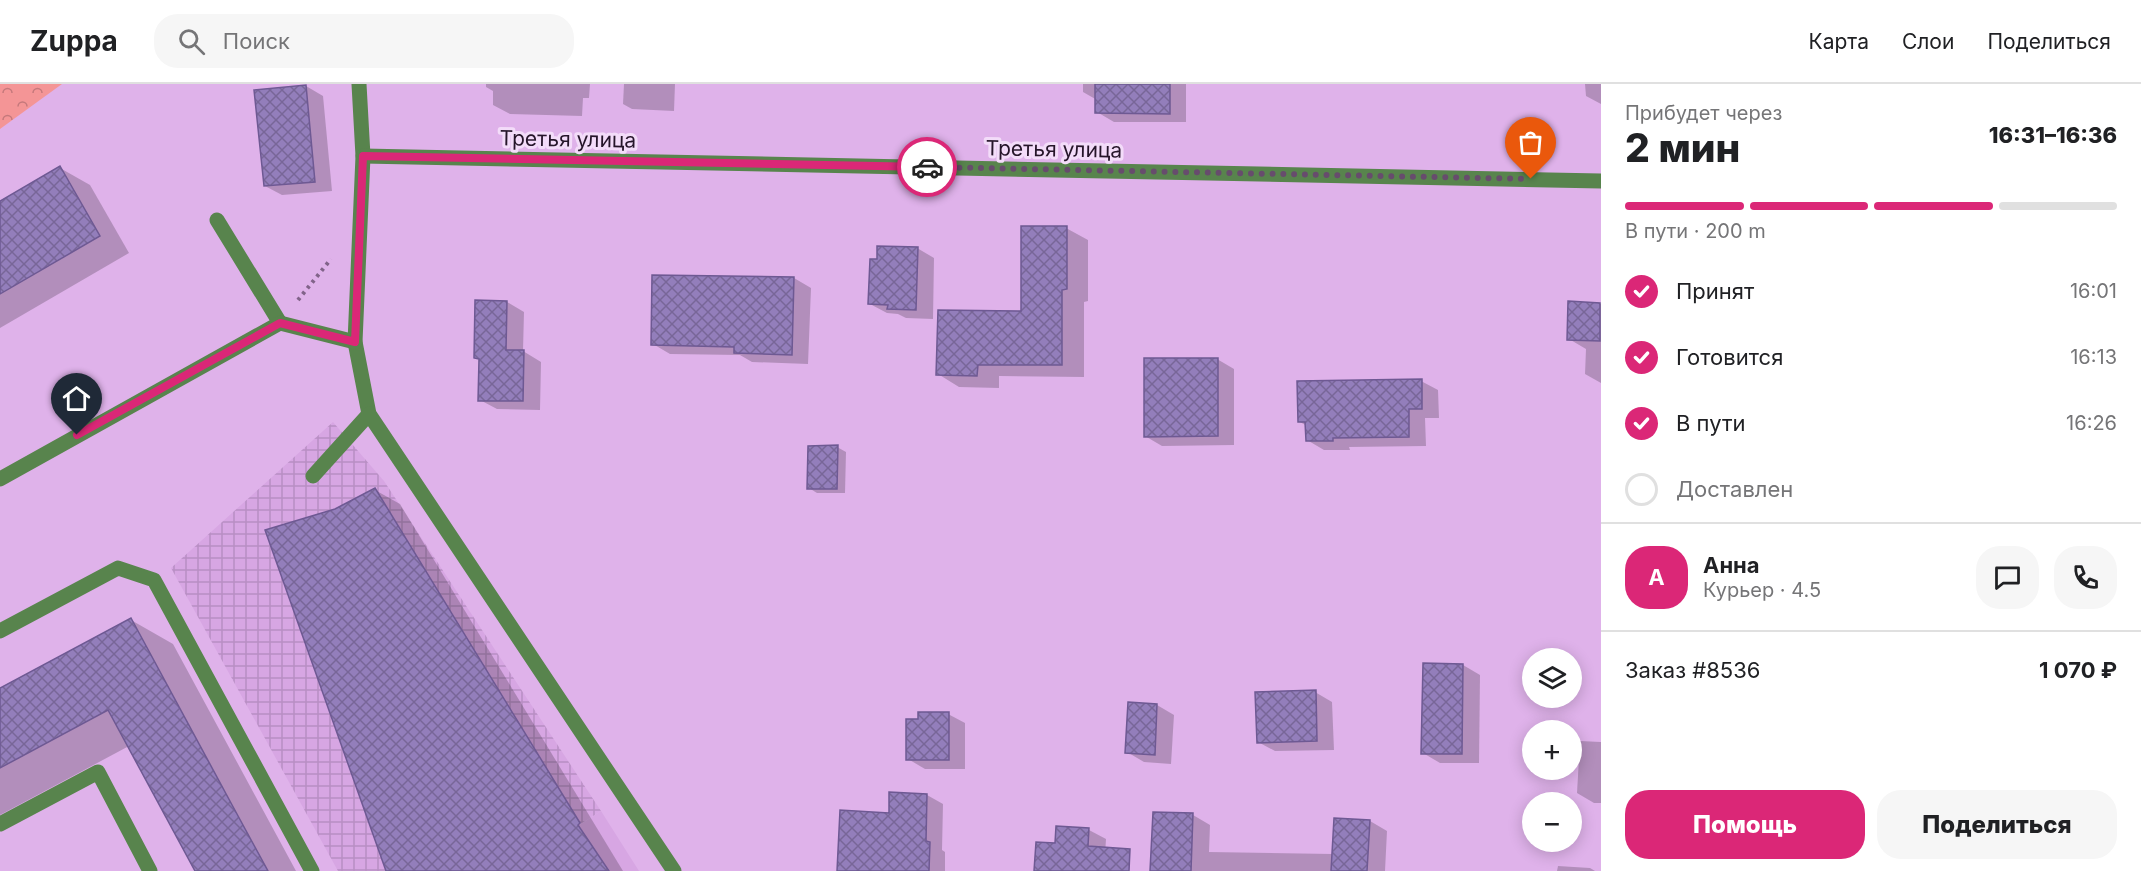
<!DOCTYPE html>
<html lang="ru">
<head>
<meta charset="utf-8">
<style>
	body { margin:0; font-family:Inter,sans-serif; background:#f6f6f6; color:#202124; height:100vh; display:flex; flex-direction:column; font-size:22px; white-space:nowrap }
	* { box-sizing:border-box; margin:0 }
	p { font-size:20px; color:#757577 }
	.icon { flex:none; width:33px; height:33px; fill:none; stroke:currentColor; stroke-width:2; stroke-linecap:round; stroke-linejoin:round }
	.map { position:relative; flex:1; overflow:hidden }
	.drawer { display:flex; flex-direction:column; background:#fff; width:540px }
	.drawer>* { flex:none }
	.tools { position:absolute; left:1522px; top:564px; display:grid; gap:12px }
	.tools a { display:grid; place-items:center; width:60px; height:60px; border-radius:50%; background:#fff; box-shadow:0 3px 15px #0003; font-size:30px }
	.pin { position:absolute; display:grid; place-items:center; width:51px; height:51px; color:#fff; margin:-62px -26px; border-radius:50% 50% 50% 0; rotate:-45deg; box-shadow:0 0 6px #0007 }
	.pin .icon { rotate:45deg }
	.courier { position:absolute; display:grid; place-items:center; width:60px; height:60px; margin:-30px; border:4px solid #db2777; border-radius:50%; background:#fff; color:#222; box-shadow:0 2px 8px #0007 }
	.summary em { font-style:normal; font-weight:800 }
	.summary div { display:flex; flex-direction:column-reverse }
	.summary { display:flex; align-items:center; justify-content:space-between; height:102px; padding:0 24px }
	h1 { font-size:39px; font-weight:800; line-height:45px }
	.bar { display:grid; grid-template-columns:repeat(4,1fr); gap:9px 6px; align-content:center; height:72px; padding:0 24px }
	.bar i { height:8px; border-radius:4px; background:#e0e0e0 }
	.bar .current { background:#db2777 }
	.bar p { grid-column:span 4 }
	.line { display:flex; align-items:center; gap:15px; padding:0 24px; border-top:2px solid #e0e0e0 }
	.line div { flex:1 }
	.round { display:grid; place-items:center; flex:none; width:63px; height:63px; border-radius:24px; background:#f6f6f6 }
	ol { padding:0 24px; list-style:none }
	li { display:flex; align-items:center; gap:18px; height:66px }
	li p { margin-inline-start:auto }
	li .icon { padding:6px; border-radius:50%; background:#db2777; color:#fff; stroke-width:4 }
	li:last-child { color:#757577 }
	li i { width:33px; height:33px; border:3px solid #e0e0e0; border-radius:50% }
	.button { display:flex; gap:12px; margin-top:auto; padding:12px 24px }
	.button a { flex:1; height:69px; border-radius:24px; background:#db2777; color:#fff; font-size:24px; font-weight:800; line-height:69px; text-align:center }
	.button a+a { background:#f6f6f6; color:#202124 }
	header { display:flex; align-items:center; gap:36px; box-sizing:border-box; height:84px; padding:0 30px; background:#fff; border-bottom:2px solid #e0e0e0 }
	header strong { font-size:28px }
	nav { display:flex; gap:33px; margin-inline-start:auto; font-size:21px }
	.search { width:420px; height:54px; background:#f6f6f6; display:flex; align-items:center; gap:15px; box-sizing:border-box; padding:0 21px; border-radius:24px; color:#757577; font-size:22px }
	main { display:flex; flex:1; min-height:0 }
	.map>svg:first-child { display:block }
	.built { fill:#d7a6e3 }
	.industrial { fill:url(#industrial-grid) }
	.forest { fill:url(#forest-crowns) }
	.shadow { fill:#0003 }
	.building { fill:url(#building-cross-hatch); stroke:#6e5993; stroke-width:1.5 }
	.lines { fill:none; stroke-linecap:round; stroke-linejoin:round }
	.path { stroke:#816389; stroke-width:4; stroke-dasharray:3 4.5; stroke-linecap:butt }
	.minor { stroke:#58844d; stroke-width:15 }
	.done { stroke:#674c6d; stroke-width:6; stroke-dasharray:0 10.8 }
	.route { stroke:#db2777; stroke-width:8 }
	.labels { text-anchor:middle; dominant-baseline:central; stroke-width:6; stroke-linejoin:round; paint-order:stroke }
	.street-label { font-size:21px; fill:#26152a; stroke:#f3dcf9 }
</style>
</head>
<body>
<header>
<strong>Zuppa</strong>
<div class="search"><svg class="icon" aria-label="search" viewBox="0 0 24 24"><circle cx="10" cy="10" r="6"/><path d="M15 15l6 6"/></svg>Поиск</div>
<nav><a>Карта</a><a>Слои</a><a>Поделиться</a></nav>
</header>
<main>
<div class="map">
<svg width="1601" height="787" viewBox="0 0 1601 787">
	<defs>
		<pattern id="industrial-grid" width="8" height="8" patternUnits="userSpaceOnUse" patternTransform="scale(1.5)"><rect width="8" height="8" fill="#d7a6e3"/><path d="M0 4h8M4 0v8" fill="none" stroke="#b88ec3"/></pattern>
		<pattern id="forest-crowns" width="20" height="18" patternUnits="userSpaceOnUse" patternTransform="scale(1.5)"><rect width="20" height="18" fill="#f49596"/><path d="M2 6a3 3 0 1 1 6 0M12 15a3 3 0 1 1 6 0" fill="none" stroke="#c5787b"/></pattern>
		<pattern id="building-cross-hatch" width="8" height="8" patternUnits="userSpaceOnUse" patternTransform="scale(1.5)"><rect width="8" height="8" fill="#937ebb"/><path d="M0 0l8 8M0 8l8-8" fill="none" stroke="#786698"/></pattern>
	</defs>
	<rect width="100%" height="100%" fill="#dfb2ea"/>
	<path class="built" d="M 601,727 L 639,787 L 507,787 L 525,777 Z"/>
	<path class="industrial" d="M 333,338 L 384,397 L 601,727 L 506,787 L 338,787 L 171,484 Z"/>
	<path class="forest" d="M 0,0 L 62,0 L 0,45 Z"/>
	<g class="shadow">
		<path d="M 486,0 L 590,0 L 589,14 L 583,14 L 582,32 L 510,30 L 493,21 L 493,7 L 486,3 Z"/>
		<path d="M 624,0 L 675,0 L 674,27 L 632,25 L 623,20 Z"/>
		<path d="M 1083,0 L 1186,0 L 1186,38 L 1114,38 L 1097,28 L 1097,16 L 1083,8 Z"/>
		<path d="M 1585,0 L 1601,0 L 1601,20 L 1586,12 Z"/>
		<path d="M 306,2 L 323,12 L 332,107 L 282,111 L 265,102 Z"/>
		<path d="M 60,84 L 90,101 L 129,169 L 0,244 L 0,118 Z"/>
		<path d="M 1066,144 L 1088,156 L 1088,217 L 1084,218 L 1084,293 L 999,292 L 999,304 L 959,303 L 938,290 L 1022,229 Z"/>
		<path d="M 917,164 L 934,174 L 933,235 L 906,234 L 898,230 L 887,229 L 870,220 Z"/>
		<path d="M 794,194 L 811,204 L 808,280 L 752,278 L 740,271 L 670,270 L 653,260 Z"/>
		<path d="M 507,218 L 524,228 L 523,267 L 541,278 L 540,326 L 497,325 L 480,316 L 480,276 L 475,273 Z"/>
		<path d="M 1570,219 L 1601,220 L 1601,299 L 1585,290 L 1586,265 L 1569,255 Z"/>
		<path d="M 1217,275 L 1234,285 L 1234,361 L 1162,362 L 1145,352 Z"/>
		<path d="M 1421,297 L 1438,306 L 1439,334 L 1425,334 L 1426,362 L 1349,363 L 1350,366 L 1324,366 L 1307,356 L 1307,342 L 1300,338 Z"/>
		<path d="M 837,363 L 846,368 L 845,409 L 817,409 L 809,404 Z"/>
		<path d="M 375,406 L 400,420 L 623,787 L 387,787 L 336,426 Z"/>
		<path d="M 131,536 L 173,560 L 296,787 L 197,787 L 129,662 L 0,731 L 0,606 Z"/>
		<path d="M 1424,581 L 1463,581 L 1480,591 L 1479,679 L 1440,679 L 1423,669 Z"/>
		<path d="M 1315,608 L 1332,618 L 1334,666 L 1275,667 L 1258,658 Z"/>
		<path d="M 1157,621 L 1174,631 L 1171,680 L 1144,678 L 1127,668 Z"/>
		<path d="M 948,630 L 965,639 L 965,685 L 925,685 L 908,675 L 920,637 Z"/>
		<path d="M 1580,657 L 1601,658 L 1601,719 L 1594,719 L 1577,709 Z"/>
		<path d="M 891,710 L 927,711 L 943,720 L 942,766 L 945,768 L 945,787 L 839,787 L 890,730 Z"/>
		<path d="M 1193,731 L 1210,741 L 1209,768 L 1333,770 L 1335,735 L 1370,737 L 1387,747 L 1385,787 L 1152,787 Z"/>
		<path d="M 1089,746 L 1106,755 L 1104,787 L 1036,787 L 1057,761 Z"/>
		<path d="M 1558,782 L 1590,784 L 1595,787 L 1557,787 Z"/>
	</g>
	<g class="building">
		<path d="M 1095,0 L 1170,0 L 1170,30 L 1095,29 Z"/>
		<path d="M 306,1 L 315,98 L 264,102 L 254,6 Z"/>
		<path d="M 60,82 L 100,152 L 0,210 L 0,117 Z"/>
		<path d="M 1021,142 L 1067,142 L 1067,205 L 1062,206 L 1062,281 L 978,281 L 977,292 L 936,291 L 938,226 L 1021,227 Z"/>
		<path d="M 877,162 L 918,163 L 916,226 L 887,225 L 888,221 L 868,220 L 870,175 L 877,175 Z"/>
		<path d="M 652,191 L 794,193 L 792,271 L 734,269 L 734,263 L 651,261 Z"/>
		<path d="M 475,216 L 507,217 L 506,266 L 524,266 L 523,317 L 478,317 L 479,275 L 474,274 Z"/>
		<path d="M 1568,217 L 1600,219 L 1600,257 L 1567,256 Z"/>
		<path d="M 1144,274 L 1218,274 L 1218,352 L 1144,353 Z"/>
		<path d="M 1422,295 L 1422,325 L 1409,325 L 1409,353 L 1333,354 L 1333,357 L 1306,357 L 1305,338 L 1298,338 L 1297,297 Z"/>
		<path d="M 838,361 L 837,405 L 807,405 L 808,362 Z"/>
		<path d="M 375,404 L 580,739 L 578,741 L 609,787 L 386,787 L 265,446 L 335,425 Z"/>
		<path d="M 131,534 L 231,719 L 268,787 L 195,787 L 108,626 L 0,684 L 0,604 Z"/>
		<path d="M 1423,579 L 1463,580 L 1462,670 L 1421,670 Z"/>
		<path d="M 1316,606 L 1317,657 L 1257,659 L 1255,608 Z"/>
		<path d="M 1128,618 L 1157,620 L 1155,671 L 1125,669 Z"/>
		<path d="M 918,628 L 949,628 L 949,676 L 906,676 L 906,635 L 918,635 Z"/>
		<path d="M 889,708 L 927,710 L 926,757 L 930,758 L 929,787 L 837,787 L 840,726 L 889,729 Z"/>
		<path d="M 1153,728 L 1193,729 L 1191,787 L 1150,787 Z"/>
		<path d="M 1334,734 L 1370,736 L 1367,787 L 1331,787 Z"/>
		<path d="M 1056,742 L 1089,744 L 1088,762 L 1130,765 L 1129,787 L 1034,787 L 1036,758 L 1055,759 Z"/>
	</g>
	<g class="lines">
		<path class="path" d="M 298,216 L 331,175"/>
		<g class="minor">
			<path d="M 359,0 L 363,72 L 355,258 L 369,330 L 674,787"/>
			<path d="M 363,72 L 1601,97"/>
			<path d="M 217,136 L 280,239"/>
			<path d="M 313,392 L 369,330"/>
			<path d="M 0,395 L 280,239 L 355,258"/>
			<path d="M 0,547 L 118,484 L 154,496 L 312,787"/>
			<path d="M 0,740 L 98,688 L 150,787"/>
		</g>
	</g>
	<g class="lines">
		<path class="done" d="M 927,83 L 1531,95"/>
		<path class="route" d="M 77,351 L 280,239 L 355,258 L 363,72 L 927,83"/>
	</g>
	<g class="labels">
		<g class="street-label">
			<text transform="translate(568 55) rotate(1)">Третья улица</text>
			<text transform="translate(1054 65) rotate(1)">Третья улица</text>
		</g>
	</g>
</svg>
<div class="tools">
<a><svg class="icon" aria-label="layers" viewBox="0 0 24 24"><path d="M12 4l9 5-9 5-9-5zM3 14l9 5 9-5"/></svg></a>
<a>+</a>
<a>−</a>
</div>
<div class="pin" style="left:1531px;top:95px;background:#ea580c"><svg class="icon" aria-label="bag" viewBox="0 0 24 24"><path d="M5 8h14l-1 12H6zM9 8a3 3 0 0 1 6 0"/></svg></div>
<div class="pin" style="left:77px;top:351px;background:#1f2937"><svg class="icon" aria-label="home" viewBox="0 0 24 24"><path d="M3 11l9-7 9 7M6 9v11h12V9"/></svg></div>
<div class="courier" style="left:927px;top:83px"><svg class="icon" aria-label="car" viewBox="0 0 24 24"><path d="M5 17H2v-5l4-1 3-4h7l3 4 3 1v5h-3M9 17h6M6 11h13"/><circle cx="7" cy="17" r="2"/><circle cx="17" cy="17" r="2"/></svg></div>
</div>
<section class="drawer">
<div class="summary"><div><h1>2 мин</h1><p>Прибудет через</p></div><em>16:31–16:36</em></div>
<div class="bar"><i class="current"></i><i class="current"></i><i class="current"></i><i></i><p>В пути · 200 m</p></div>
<ol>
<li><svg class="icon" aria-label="check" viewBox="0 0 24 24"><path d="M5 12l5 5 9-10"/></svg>Принят<p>16:01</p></li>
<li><svg class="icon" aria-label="check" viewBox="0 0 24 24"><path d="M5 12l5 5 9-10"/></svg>Готовится<p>16:13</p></li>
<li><svg class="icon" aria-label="check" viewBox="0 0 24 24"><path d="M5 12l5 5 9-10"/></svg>В пути<p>16:26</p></li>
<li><i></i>Доставлен</li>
</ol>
<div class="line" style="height:108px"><b class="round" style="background:#db2777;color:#fff">А</b><div><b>Анна</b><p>Курьер · 4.5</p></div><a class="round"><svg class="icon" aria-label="chat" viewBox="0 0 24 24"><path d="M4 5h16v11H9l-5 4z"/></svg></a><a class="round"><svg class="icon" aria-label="phone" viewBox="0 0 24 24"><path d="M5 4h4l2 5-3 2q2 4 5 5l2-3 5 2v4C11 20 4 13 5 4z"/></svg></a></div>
<div class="line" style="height:78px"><div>Заказ #8536</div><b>1 070 ₽</b></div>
<div class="button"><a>Помощь</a><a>Поделиться</a></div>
</section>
</main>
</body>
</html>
